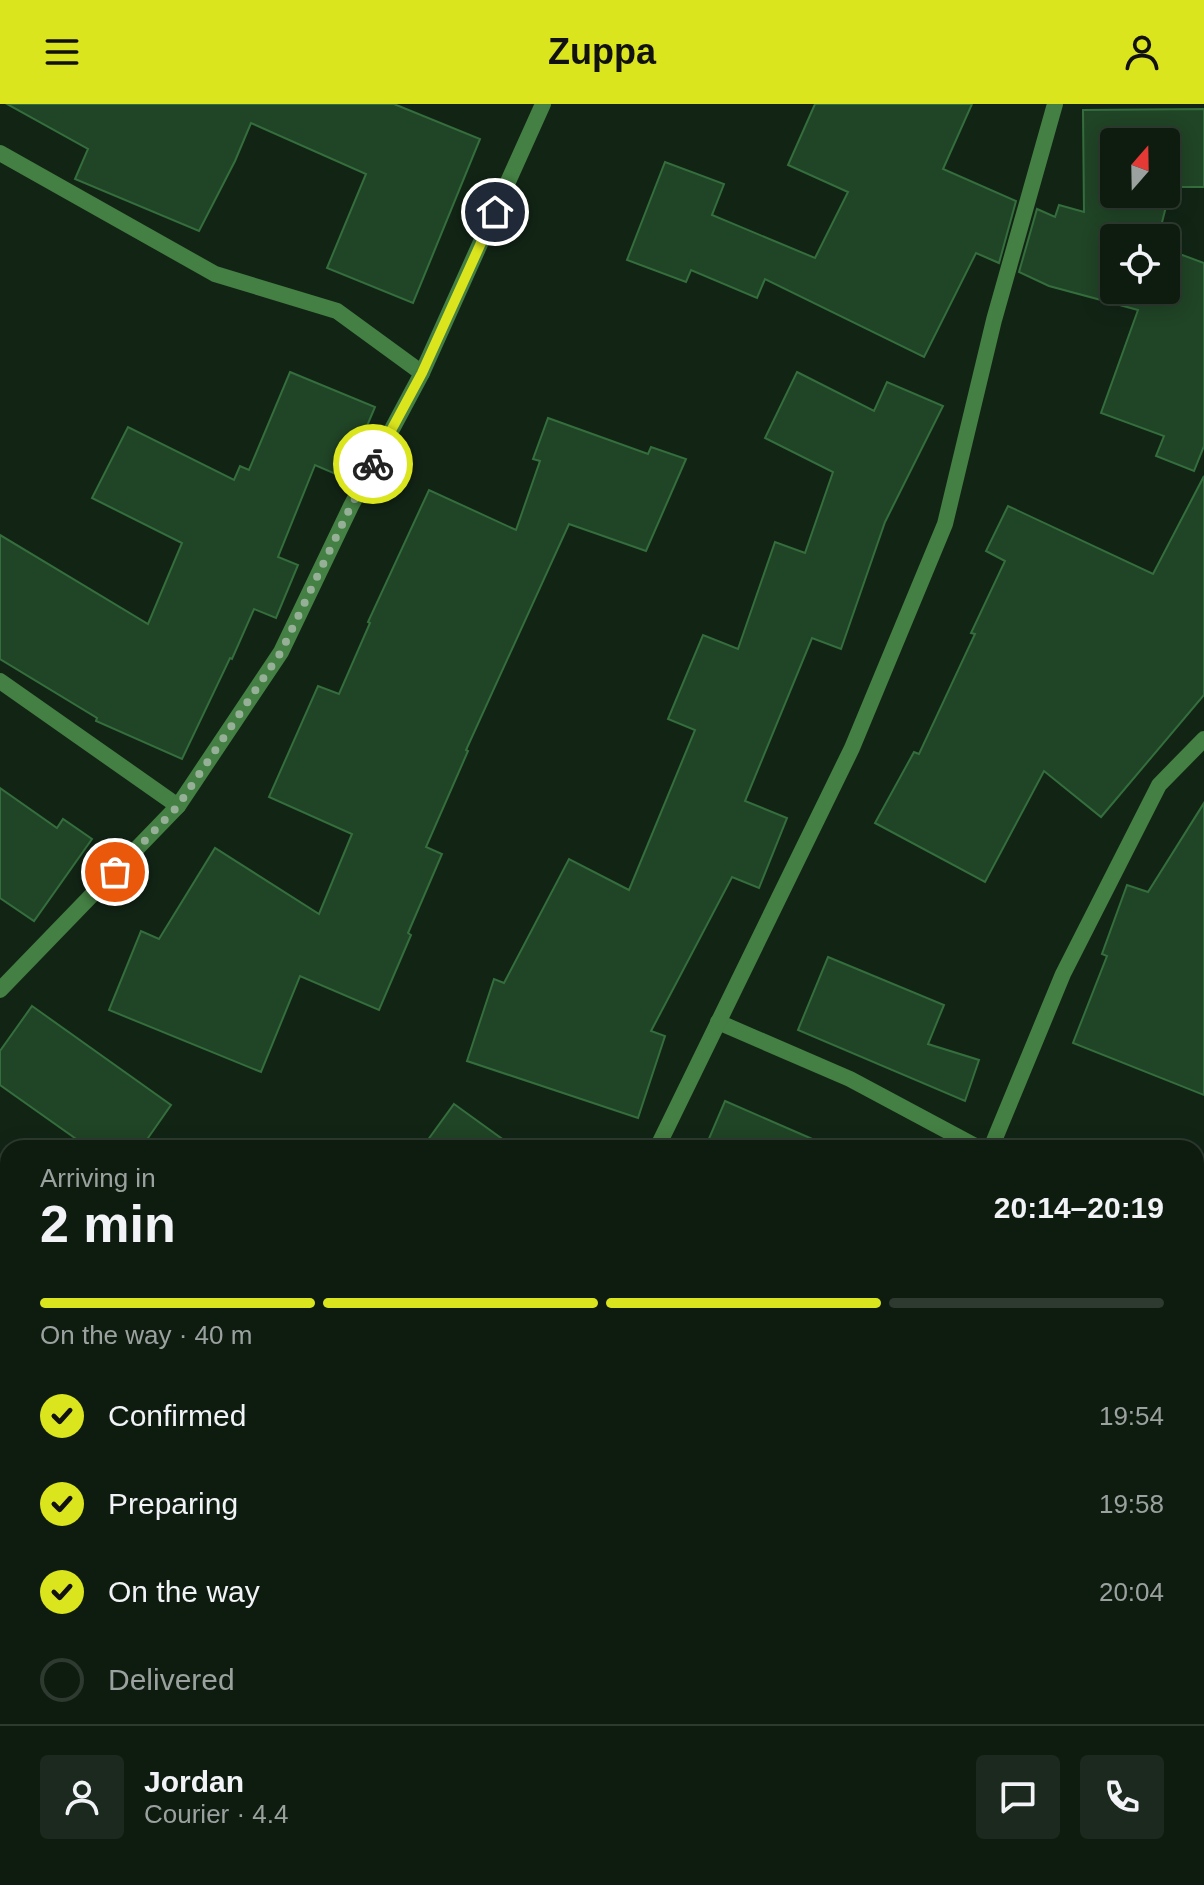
<!DOCTYPE html>
<html lang="en">
<head>
<meta charset="utf-8">
<style>
	body { margin:0; font-family:Arial,sans-serif; background:#1c291e; color:#f1f3f6; height:100vh; display:flex; flex-direction:column; font-size:30px; white-space:nowrap }
	* { box-sizing:border-box; margin:0 }
	p { font-size:26px; color:#9ba19f }
	.icon { flex:none; width:44px; height:44px; fill:none; stroke:currentColor; stroke-width:2; stroke-linecap:round; stroke-linejoin:round }
	.map { position:relative; flex:1; overflow:hidden }
	.details { position:absolute; left:0px; top:1036px; width:1204px; height:746px; display:flex; flex-direction:column; background:#0e1c10; border-radius:24px 24px 0 0; box-shadow:0 4px 20px #0003,0 0 0 2px #2e3a30 }
	.details>* { flex:none }
	.needle { width:52px; rotate:20deg }
	.fabs { position:absolute; left:1100px; top:24px; display:grid; gap:16px }
	.fabs a { display:grid; place-items:center; width:80px; height:80px; border-radius:8px; background:#0e1c10; box-shadow:0 4px 20px #0003,0 0 0 2px #2e3a30; font-size:40px }
	.pin { position:absolute; display:grid; place-items:center; width:68px; height:68px; color:#fff; margin:-34px; border:4px solid #fff; border-radius:50%; box-shadow:0 2px 8px #0007 }
	.courier { position:absolute; display:grid; place-items:center; width:80px; height:80px; margin:-40px; border:6px solid #dbe51d; border-radius:50%; background:#fff; color:#222; box-shadow:0 2px 10px #0007 }
	.head em { font-style:normal; font-weight:700 }
	.head div { display:flex; flex-direction:column-reverse }
	.head { display:flex; align-items:center; justify-content:space-between; height:136px; padding:0 40px }
	h1 { font-size:52px; font-weight:700; line-height:60px }
	.bar { display:grid; grid-template-columns:repeat(4,1fr); gap:12px 8px; align-content:center; height:96px; padding:0 40px }
	.bar i { height:10px; border-radius:6px; background:#2e3a30 }
	.bar .on { background:#dbe51d }
	.bar p { grid-column:span 4 }
	.line { display:flex; align-items:center; gap:20px; padding:0 40px; border-top:2px solid #2e3a30 }
	.line div { flex:1 }
	.round { display:grid; place-items:center; flex:none; width:84px; height:84px; border-radius:8px; background:#1c291e }
	ol { padding:0 40px; list-style:none }
	li { display:flex; align-items:center; gap:24px; height:88px }
	li p { margin-inline-start:auto }
	li .icon { padding:8px; border-radius:50%; background:#dbe51d; color:#111; stroke-width:4 }
	li:last-child { color:#9ba19f }
	li i { width:44px; height:44px; border:4px solid #2e3a30; border-radius:50% }
	header { display:flex; justify-content:space-between; align-items:center; height:104px; padding:0 40px; background:#dbe51d; color:#111; font-size:36px; font-weight:700 }
	.map>svg:first-child { display:block }
	.building { fill:#204426; stroke:#356e3d; stroke-width:2; fill-rule:evenodd }
	.lines { fill:none; stroke-linecap:round; stroke-linejoin:round }
	.minor { stroke:#447f43; stroke-width:16 }
	.done { stroke:#95b097; stroke-width:8; stroke-dasharray:0 14.4 }
	.route { stroke:#dbe51d; stroke-width:10 }
</style>
</head>
<body>
<header><svg class="icon" aria-label="menu" viewBox="0 0 24 24"><path d="M4 6h16M4 12h16M4 18h16"/></svg>Zuppa<svg class="icon" aria-label="person" viewBox="0 0 24 24"><circle cx="12" cy="8" r="4"/><path d="M4 21q1-7 8-7t8 7"/></svg></header>
<div class="map">
<svg width="1204" height="1781" viewBox="0 0 1204 1781">
	<rect width="100%" height="100%" fill="#122515"/>
	<g class="building">
		<path d="M 7,0 L 394,0 L 480,35 L 413,199 L 327,164 L 366,70 L 251,19 L 235,57 L 199,127 L 75,75 L 88,45 Z"/>
		<path d="M 815,0 L 972,0 L 943,65 L 1016,97 L 999,159 L 976,149 L 924,253 L 765,175 L 757,194 L 691,166 L 686,178 L 627,156 L 665,58 L 724,80 L 712,111 L 815,154 L 848,88 L 788,61 Z"/>
		<path d="M 1204,5 L 1204,83 L 1171,83 L 1158,134 L 1114,134 L 1114,186 L 1166,186 L 1166,145 L 1204,159 L 1204,342 L 1194,367 L 1156,352 L 1164,332 L 1101,309 L 1138,206 L 1049,182 L 1019,168 L 1037,105 L 1055,113 L 1059,101 L 1084,108 L 1083,6 ZM 1114,38 L 1166,38 L 1166,90 L 1114,90 Z"/>
		<path d="M 290,268 L 375,303 L 345,374 L 315,361 L 278,453 L 298,461 L 276,514 L 254,505 L 232,555 L 230,554 L 182,655 L 96,617 L 97,614 L 0,555 L 0,431 L 148,520 L 182,439 L 92,394 L 128,323 L 234,376 L 240,362 L 249,366 Z"/>
		<path d="M 797,268 L 874,307 L 887,278 L 943,302 L 885,418 L 841,545 L 812,534 L 745,697 L 787,714 L 759,784 L 732,773 L 651,927 L 665,932 L 638,1014 L 467,957 L 494,875 L 504,879 L 569,755 L 629,786 L 695,626 L 668,615 L 703,531 L 738,545 L 775,438 L 805,449 L 833,368 L 765,334 Z"/>
		<path d="M 548,314 L 648,350 L 651,343 L 686,355 L 646,447 L 569,420 L 466,646 L 468,647 L 426,743 L 442,750 L 408,829 L 411,831 L 379,906 L 300,872 L 261,968 L 109,906 L 141,827 L 159,835 L 215,744 L 319,810 L 352,730 L 269,693 L 318,582 L 339,590 L 370,519 L 368,518 L 429,386 L 516,426 L 540,357 L 533,355 Z"/>
		<path d="M 1204,372 L 1204,591 L 1101,713 L 1044,667 L 985,778 L 875,719 L 914,648 L 919,650 L 975,530 L 971,529 L 1005,457 L 986,447 L 1008,402 L 1153,470 Z"/>
		<path d="M 0,684 L 57,724 L 63,715 L 92,735 L 34,817 L 0,794 Z"/>
		<path d="M 1204,699 L 1204,991 L 1073,939 L 1107,852 L 1102,850 L 1127,781 L 1148,788 Z"/>
		<path d="M 828,853 L 944,901 L 928,940 L 979,956 L 965,997 L 798,926 Z"/>
		<path d="M 32,902 L 171,1001 L 141,1044 L 89,1044 L 0,981 L 0,947 Z"/>
		<path d="M 725,997 L 833,1044 L 705,1044 Z"/>
		<path d="M 454,1000 L 515,1044 L 422,1044 Z"/>
	</g>
	<g class="lines">
		<g class="minor">
			<path d="M 0,49 L 215,170 L 337,207 L 422,269"/>
			<path d="M 0,577 L 178,702"/>
			<path d="M 0,886 L 178,702 L 281,548 L 351,402 L 422,269 L 543,0"/>
			<path d="M 718,918 L 850,975 L 979,1044"/>
			<path d="M 657,1044 L 852,644 L 945,420 L 994,216 L 1055,0"/>
			<path d="M 991,1044 L 1063,870 L 1159,681 L 1204,635"/>
			<path d="M 0,1206 L 8,1211"/>
			<path d="M 1196,1529 L 1204,1530"/>
			<path d="M 0,1750 L 8,1750"/>
			<path d="M 67,1774 L 79,1781"/>
			<path d="M 760,1781 L 763,1774"/>
			<path d="M 1195,1781 L 1204,1762"/>
		</g>
	</g>
	<g class="lines">
		<path class="done" d="M 115,768 L 178,702 L 281,548 L 351,402 L 373,360"/>
		<path class="route" d="M 373,360 L 422,269 L 495,108"/>
	</g>
</svg>
<div class="fabs">
<a><svg class="needle" viewBox="-14 -14 28 28"><path d="M0-13l5 13h-10z" fill="#e53935"/><path d="M0 13l5-13h-10z" fill="#9ba19f"/></svg></a>
<a><svg class="icon" aria-label="locate" viewBox="0 0 24 24"><circle cx="12" cy="12" r="6"/><path d="M12 2v4M12 18v4M2 12h4M18 12h4"/></svg></a>
</div>
<div class="pin" style="left:115px;top:768px;background:#ea580c"><svg class="icon" aria-label="bag" viewBox="0 0 24 24"><path d="M5 8h14l-1 12H6zM9 8a3 3 0 0 1 6 0"/></svg></div>
<div class="pin" style="left:495px;top:108px;background:#1f2937"><svg class="icon" aria-label="home" viewBox="0 0 24 24"><path d="M3 11l9-7 9 7M6 9v11h12V9"/></svg></div>
<div class="courier" style="left:373px;top:360px"><svg class="icon" aria-label="bike" viewBox="0 0 24 24"><circle cx="6" cy="16" r="4"/><circle cx="18" cy="16" r="4"/><path d="M6 16l4-8h5l3 8M10 8l3 8H6M13 5h3"/></svg></div>
<section class="details">
<div class="head"><div><h1>2 min</h1><p>Arriving in</p></div><em>20:14–20:19</em></div>
<div class="bar"><i class="on"></i><i class="on"></i><i class="on"></i><i></i><p>On the way · 40 m</p></div>
<ol>
<li><svg class="icon" aria-label="check" viewBox="0 0 24 24"><path d="M5 12l5 5 9-10"/></svg>Confirmed<p>19:54</p></li>
<li><svg class="icon" aria-label="check" viewBox="0 0 24 24"><path d="M5 12l5 5 9-10"/></svg>Preparing<p>19:58</p></li>
<li><svg class="icon" aria-label="check" viewBox="0 0 24 24"><path d="M5 12l5 5 9-10"/></svg>On the way<p>20:04</p></li>
<li><i></i>Delivered</li>
</ol>
<div class="line" style="height:144px"><a class="round"><svg class="icon" aria-label="person" viewBox="0 0 24 24"><circle cx="12" cy="8" r="4"/><path d="M4 21q1-7 8-7t8 7"/></svg></a><div><b>Jordan</b><p>Courier · 4.4</p></div><a class="round"><svg class="icon" aria-label="chat" viewBox="0 0 24 24"><path d="M4 5h16v11H9l-5 4z"/></svg></a><a class="round"><svg class="icon" aria-label="phone" viewBox="0 0 24 24"><path d="M5 4h4l2 5-3 2q2 4 5 5l2-3 5 2v4C11 20 4 13 5 4z"/></svg></a></div>
</section>
</div>
</body>
</html>
